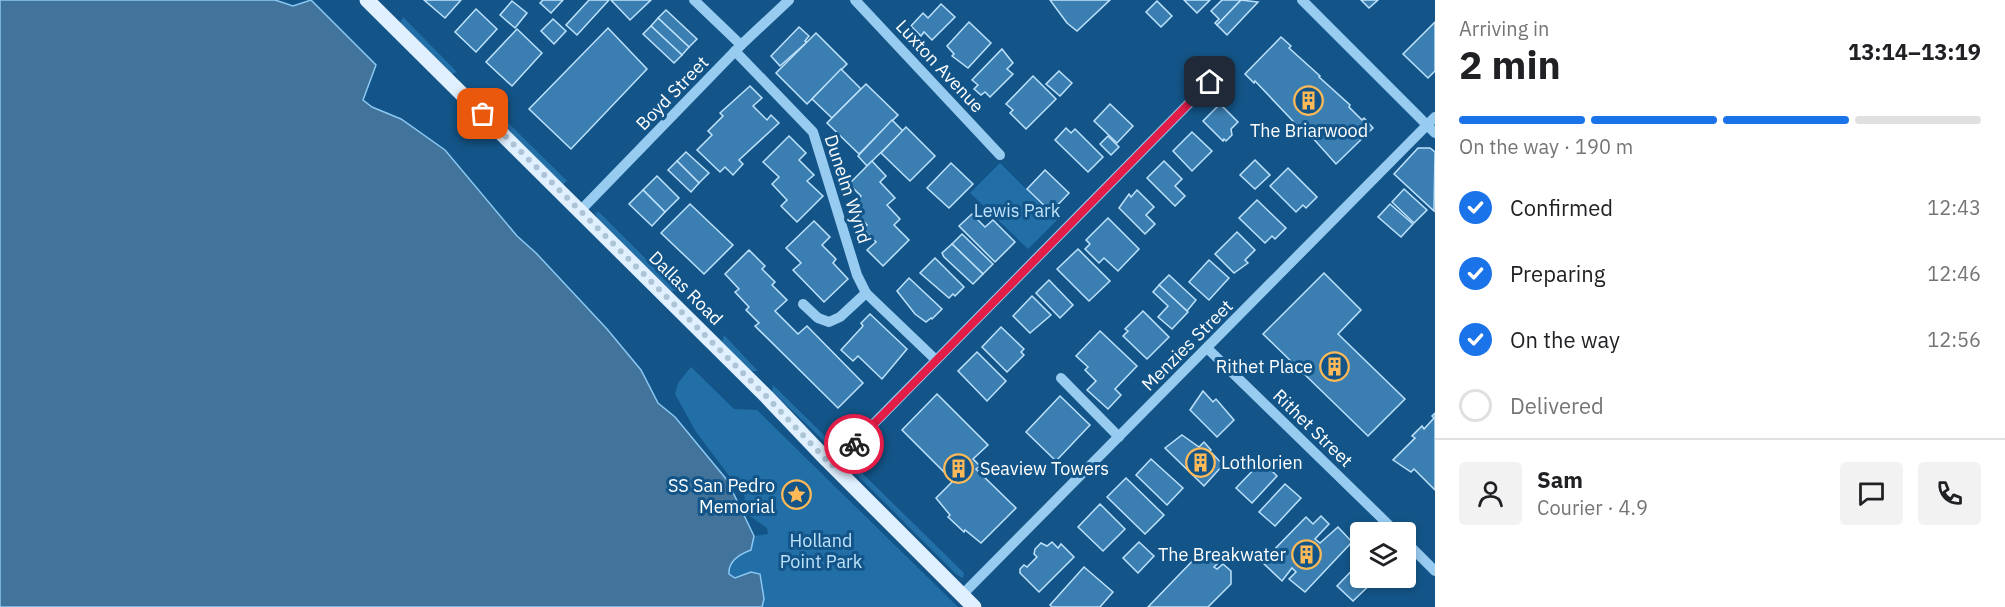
<!DOCTYPE html>
<html lang="en">
<head>
<meta charset="utf-8">
<style>
	body { margin:0; font-family:"IBM Plex Sans",sans-serif; background:#f2f2f2; color:#202124; height:100vh; display:flex; flex-direction:column; font-size:22px; white-space:nowrap }
	* { box-sizing:border-box; margin:0 }
	p { font-size:20px; color:#757577 }
	.icon { flex:none; width:33px; height:33px; fill:none; stroke:currentColor; stroke-width:2; stroke-linecap:round; stroke-linejoin:round }
	.map { position:relative; flex:1; overflow:hidden }
	.panel { display:flex; flex-direction:column; background:#fff; width:570px }
	.panel>* { flex:none }
	.buttons { position:absolute; left:1350px; top:522px; display:grid; gap:12px }
	.buttons a { display:grid; place-items:center; width:66px; height:66px; border-radius:6px; background:#fff; box-shadow:0 3px 9px #0003; font-size:30px }
	.pin { position:absolute; display:grid; place-items:center; width:51px; height:51px; color:#fff; margin:-26px; border-radius:12px; box-shadow:0 3px 9px #0006 }
	.courier { position:absolute; display:grid; place-items:center; width:60px; height:60px; margin:-30px; border:4px solid #e11d48; border-radius:50%; background:#fff; color:#222; box-shadow:0 2px 8px #0007 }
	.headline em { font-style:normal; font-weight:700 }
	.headline div { display:flex; flex-direction:column-reverse }
	.headline { display:flex; align-items:center; justify-content:space-between; height:102px; padding:0 24px }
	h1 { font-size:39px; font-weight:700; line-height:45px }
	.bar { display:grid; grid-template-columns:repeat(4,1fr); gap:9px 6px; align-content:center; height:72px; padding:0 24px }
	.bar i { height:8px; border-radius:4px; background:#e0e0e0 }
	.bar .selected { background:#1a73e8 }
	.bar p { grid-column:span 4 }
	.line { display:flex; align-items:center; gap:15px; padding:0 24px; border-top:2px solid #e0e0e0 }
	.line div { flex:1 }
	.round { display:grid; place-items:center; flex:none; width:63px; height:63px; border-radius:6px; background:#f2f2f2 }
	ol { padding:0 24px; list-style:none }
	li { display:flex; align-items:center; gap:18px; height:66px }
	li p { margin-inline-start:auto }
	li .icon { padding:6px; border-radius:50%; background:#1a73e8; color:#fff; stroke-width:4 }
	li:last-child { color:#757577 }
	li i { width:33px; height:33px; border:3px solid #e0e0e0; border-radius:50% }
	main { display:flex; flex:1; min-height:0 }
	.map>svg:first-child { display:block }
	.green { fill:#226ea7 }
	.water { fill:#42739a; stroke:#8ac8f3; stroke-width:1.5 }
	.building { fill:#3b7fb2; stroke:#bee2fc; stroke-width:1.5 }
	.lines { fill:none; stroke-linecap:round; stroke-linejoin:round }
	.minor { stroke:#98cbf0; stroke-width:10 }
	.major { stroke:#e1f0ff; stroke-width:15 }
	.done { stroke:#acc4d5; stroke-width:6; stroke-dasharray:0 10.8 }
	.route { stroke:#e11d48; stroke-width:8 }
	.labels { text-anchor:middle; dominant-baseline:central; stroke-width:6; stroke-linejoin:round; paint-order:stroke }
	.street-label { font-size:18px; fill:#fff; stroke:#135588 }
	.poi-label { font-size:18px; fill:#fff; stroke:#135588; text-anchor:end }
	.park-label { font-size:18px; fill:#bee2fc; stroke:#135588 }
</style>
</head>
<body>
<main>
<div class="map">
<svg width="1435" height="607" viewBox="0 0 1435 607">
	<rect width="100%" height="100%" fill="#135588"/>
	<g class="green">
		<path d="M 403,17 L 457,72 L 452,74 L 400,23 Z"/>
		<path d="M 496,111 L 567,181 L 562,185 L 495,117 Z"/>
		<path d="M 1000,163 L 1057,220 L 1028,249 L 970,193 Z"/>
		<path d="M 599,212 L 678,291 L 671,291 L 597,218 L 595,213 Z"/>
		<path d="M 724,335 L 758,371 L 752,371 L 722,342 Z"/>
		<path d="M 691,367 L 734,409 L 757,410 L 958,607 L 762,607 L 764,599 L 760,574 L 751,572 L 735,578 L 729,574 L 728,567 L 742,554 L 751,550 L 754,536 L 768,534 L 767,528 L 747,514 L 743,505 L 745,497 L 696,432 L 675,394 L 678,383 Z"/>
		<path d="M 773,385 L 831,442 L 829,446 L 772,391 Z"/>
		<path d="M 858,469 L 964,573 L 963,578 L 957,575 L 852,470 Z"/>
	</g>
	<path class="water" d="M 0,0 L 275,0 L 293,6 L 311,0 L 376,65 L 363,100 L 372,107 L 401,119 L 445,150 L 517,236 L 536,253 L 607,329 L 641,370 L 658,403 L 675,417 L 727,480 L 754,536 L 751,550 C 740,554 728,561 729,574 L 735,578 L 751,572 L 760,574 L 764,599 L 762,607 L 0,607 Z"/>
	<g class="building">
		<path d="M 424,0 L 461,0 L 445,18 Z"/>
		<path d="M 543,0 L 563,0 L 551,13 L 540,3 Z"/>
		<path d="M 589,0 L 609,0 L 577,35 L 566,25 Z"/>
		<path d="M 611,0 L 651,0 L 630,20 Z"/>
		<path d="M 1050,0 L 1110,0 L 1077,31 L 1067,23 Z"/>
		<path d="M 1184,0 L 1210,0 L 1197,13 Z"/>
		<path d="M 1222,0 L 1241,0 L 1217,25 L 1215,23 L 1219,19 L 1211,11 Z"/>
		<path d="M 1241,0 L 1258,2 L 1227,35 L 1217,25 Z"/>
		<path d="M 1361,0 L 1378,0 L 1369,8 Z"/>
		<path d="M 512,1 L 527,13 L 515,28 L 500,15 Z"/>
		<path d="M 1157,1 L 1172,16 L 1161,27 L 1146,12 Z"/>
		<path d="M 941,4 L 955,17 L 932,40 L 924,32 L 921,36 L 911,26 L 923,13 L 928,18 Z"/>
		<path d="M 476,9 L 497,29 L 476,52 L 455,32 Z"/>
		<path d="M 666,10 L 697,39 L 689,47 L 658,18 Z"/>
		<path d="M 658,18 L 689,47 L 682,55 L 651,26 Z"/>
		<path d="M 553,19 L 566,31 L 554,44 L 541,31 Z"/>
		<path d="M 969,22 L 991,43 L 968,68 L 952,56 L 954,54 L 947,46 Z"/>
		<path d="M 1435,22 L 1435,71 L 1428,78 L 1403,54 Z"/>
		<path d="M 651,26 L 682,55 L 674,63 L 643,34 Z"/>
		<path d="M 799,27 L 809,36 L 805,41 L 807,42 L 780,66 L 771,56 Z"/>
		<path d="M 608,28 L 647,69 L 571,149 L 529,109 Z"/>
		<path d="M 517,29 L 542,53 L 512,86 L 486,62 Z"/>
		<path d="M 816,33 L 847,64 L 807,104 L 776,73 Z"/>
		<path d="M 1281,37 L 1291,46 L 1289,48 L 1320,76 L 1319,77 L 1350,105 L 1349,107 L 1362,120 L 1364,118 L 1373,128 L 1336,164 L 1311,136 L 1309,138 L 1255,81 L 1254,83 L 1245,74 Z"/>
		<path d="M 1002,49 L 1013,63 L 1007,69 L 1013,74 L 990,97 L 985,92 L 981,95 L 974,89 L 978,85 L 972,80 Z"/>
		<path d="M 841,69 L 861,89 L 832,118 L 812,99 Z"/>
		<path d="M 1059,71 L 1072,83 L 1060,96 L 1046,84 Z"/>
		<path d="M 1033,76 L 1056,99 L 1026,129 L 1010,113 L 1013,110 L 1006,104 Z"/>
		<path d="M 866,84 L 898,115 L 859,154 L 827,123 Z"/>
		<path d="M 750,86 L 762,98 L 753,106 L 767,120 L 771,115 L 779,123 L 739,160 L 743,164 L 733,175 L 725,167 L 720,172 L 697,150 L 712,135 L 708,131 L 723,116 L 720,113 Z"/>
		<path d="M 1110,104 L 1133,126 L 1117,143 L 1094,121 Z"/>
		<path d="M 1220,104 L 1238,122 L 1231,129 L 1232,135 L 1226,141 L 1224,139 L 1223,141 L 1203,121 Z"/>
		<path d="M 892,120 L 903,131 L 867,166 L 858,156 Z"/>
		<path d="M 906,127 L 935,156 L 910,181 L 881,153 Z"/>
		<path d="M 1066,128 L 1071,133 L 1075,129 L 1103,157 L 1088,172 L 1055,140 Z"/>
		<path d="M 1192,132 L 1212,151 L 1192,171 L 1173,151 Z"/>
		<path d="M 789,136 L 806,153 L 799,160 L 814,175 L 807,181 L 823,196 L 797,222 L 781,206 L 787,200 L 772,184 L 779,177 L 763,162 Z"/>
		<path d="M 1108,136 L 1119,147 L 1111,155 L 1100,144 Z"/>
		<path d="M 1418,148 L 1430,148 L 1435,152 L 1434,211 L 1394,174 Z"/>
		<path d="M 686,152 L 709,173 L 699,183 L 677,161 Z"/>
		<path d="M 1255,160 L 1270,175 L 1255,189 L 1240,175 Z"/>
		<path d="M 677,161 L 699,183 L 691,192 L 668,170 Z"/>
		<path d="M 872,161 L 886,176 L 880,182 L 895,198 L 887,205 L 900,219 L 894,225 L 909,240 L 883,266 L 867,250 L 876,242 L 863,229 L 867,225 L 850,207 L 861,196 L 849,184 Z"/>
		<path d="M 1164,161 L 1182,179 L 1175,186 L 1185,196 L 1175,206 L 1147,178 Z"/>
		<path d="M 951,163 L 973,184 L 949,208 L 927,188 Z"/>
		<path d="M 1288,168 L 1317,197 L 1306,208 L 1303,205 L 1296,212 L 1270,186 Z"/>
		<path d="M 1045,170 L 1069,193 L 1051,212 L 1027,189 Z"/>
		<path d="M 657,176 L 679,198 L 665,212 L 643,190 Z"/>
		<path d="M 1404,189 L 1427,210 L 1414,223 L 1392,202 Z"/>
		<path d="M 643,190 L 665,212 L 652,226 L 629,204 Z"/>
		<path d="M 1137,190 L 1154,207 L 1146,215 L 1155,224 L 1145,234 L 1119,208 L 1129,194 L 1131,197 Z"/>
		<path d="M 1257,200 L 1286,228 L 1275,239 L 1272,236 L 1265,243 L 1239,218 Z"/>
		<path d="M 690,204 L 733,245 L 704,274 L 661,233 Z"/>
		<path d="M 1390,204 L 1413,224 L 1401,237 L 1378,217 Z"/>
		<path d="M 972,214 L 985,227 L 993,220 L 1015,242 L 995,262 L 959,226 Z"/>
		<path d="M 1108,218 L 1139,249 L 1118,271 L 1104,258 L 1099,263 L 1085,249 L 1090,244 L 1086,240 Z"/>
		<path d="M 814,221 L 830,237 L 822,245 L 836,259 L 833,263 L 848,279 L 824,302 L 793,270 L 801,263 L 786,248 Z"/>
		<path d="M 1237,232 L 1255,250 L 1245,260 L 1248,263 L 1234,273 L 1215,254 Z"/>
		<path d="M 962,234 L 993,264 L 983,274 L 952,244 Z"/>
		<path d="M 952,244 L 983,274 L 973,284 L 944,257 L 942,253 Z"/>
		<path d="M 1078,249 L 1110,281 L 1089,301 L 1057,269 Z"/>
		<path d="M 749,250 L 765,266 L 762,269 L 775,282 L 772,285 L 787,300 L 775,311 L 798,334 L 807,326 L 863,383 L 838,408 L 755,326 L 759,323 L 746,310 L 749,307 L 735,292 L 739,289 L 725,274 Z"/>
		<path d="M 935,258 L 964,287 L 955,296 L 953,294 L 949,298 L 920,273 Z"/>
		<path d="M 1209,260 L 1229,278 L 1209,300 L 1189,282 Z"/>
		<path d="M 1324,273 L 1361,310 L 1338,334 L 1405,399 L 1368,436 L 1263,334 Z"/>
		<path d="M 1169,275 L 1196,300 L 1187,311 L 1159,285 Z"/>
		<path d="M 909,278 L 942,309 L 932,319 L 931,318 L 926,322 L 915,314 L 897,291 Z"/>
		<path d="M 1049,280 L 1073,305 L 1060,318 L 1036,293 Z"/>
		<path d="M 1159,285 L 1188,312 L 1172,329 L 1158,317 L 1168,306 L 1153,292 Z"/>
		<path d="M 1032,296 L 1051,315 L 1030,333 L 1013,316 Z"/>
		<path d="M 1143,311 L 1169,337 L 1147,359 L 1123,336 L 1128,331 L 1125,329 Z"/>
		<path d="M 870,314 L 907,349 L 882,379 L 858,356 L 853,361 L 841,350 L 863,326 L 861,323 Z"/>
		<path d="M 1001,327 L 1024,349 L 1021,352 L 1024,355 L 1007,372 L 982,347 Z"/>
		<path d="M 1100,331 L 1137,366 L 1115,389 L 1121,395 L 1108,409 L 1087,390 L 1096,381 L 1085,370 L 1088,367 L 1076,356 Z"/>
		<path d="M 977,352 L 1006,381 L 987,401 L 958,371 Z"/>
		<path d="M 1203,391 L 1213,402 L 1216,399 L 1234,420 L 1217,437 L 1190,410 Z"/>
		<path d="M 937,394 L 988,445 L 973,459 L 980,466 L 976,469 L 1016,508 L 981,543 L 965,530 L 964,532 L 948,517 L 950,515 L 936,498 L 953,481 L 902,430 Z"/>
		<path d="M 1060,396 L 1090,425 L 1056,461 L 1026,432 Z"/>
		<path d="M 1435,413 L 1435,490 L 1414,469 L 1411,472 L 1393,460 L 1415,438 L 1412,436 L 1422,426 L 1424,429 L 1434,418 L 1432,416 Z"/>
		<path d="M 1182,435 L 1199,447 L 1204,442 L 1211,450 L 1204,457 L 1206,459 L 1212,453 L 1223,465 L 1204,486 L 1165,448 Z"/>
		<path d="M 1151,459 L 1183,488 L 1167,505 L 1136,475 Z"/>
		<path d="M 1262,461 L 1277,476 L 1252,503 L 1236,488 Z"/>
		<path d="M 1126,478 L 1164,515 L 1145,534 L 1107,497 Z"/>
		<path d="M 1285,484 L 1301,498 L 1275,526 L 1259,512 Z"/>
		<path d="M 1100,504 L 1125,529 L 1103,551 L 1078,527 Z"/>
		<path d="M 1321,516 L 1329,524 L 1315,539 L 1320,543 L 1338,527 L 1352,542 L 1305,592 L 1289,579 L 1296,572 L 1292,568 L 1282,581 L 1262,562 L 1306,517 L 1313,524 Z"/>
		<path d="M 1052,542 L 1058,548 L 1061,544 L 1074,557 L 1039,592 L 1020,573 L 1020,569 L 1024,565 L 1027,567 L 1037,557 L 1034,554 L 1035,549 L 1041,543 L 1047,546 Z"/>
		<path d="M 1139,542 L 1154,556 L 1138,573 L 1123,558 Z"/>
		<path d="M 1203,550 L 1208,550 L 1220,561 L 1214,567 L 1217,569 L 1223,564 L 1231,571 L 1231,584 L 1208,607 L 1148,607 Z"/>
		<path d="M 1360,562 L 1360,578 L 1377,578 L 1353,601 L 1337,586 Z"/>
		<path d="M 1084,567 L 1113,592 L 1100,607 L 1052,607 L 1050,605 Z"/>
	</g>
	<g class="lines">
		<g class="minor">
			<path d="M 694,0 L 741,45"/>
			<path d="M 855,0 L 1000,155"/>
			<path d="M 1302,0 L 1435,133"/>
			<path d="M 735,51 L 813,132 L 857,275 L 866,293 L 936,360"/>
			<path d="M 580,211 L 741,45 L 789,0"/>
			<path d="M 803,304 L 818,318 L 829,322 L 840,317 L 866,293"/>
			<path d="M 1207,348 L 1396,532"/>
			<path d="M 1061,378 L 1119,437"/>
			<path d="M 832,466 L 1210,82"/>
			<path d="M 1406,542 L 1435,571"/>
			<path d="M 962,595 L 1435,117"/>
		</g>
		<path class="major" d="M 367,0 L 767,397 L 827,460 L 974,607"/>
	</g>
	<g class="lines">
		<path class="done" d="M 483,114 L 767,397 L 832,466 L 854,444"/>
		<path class="route" d="M 854,444 L 1210,82"/>
	</g>
	<defs>
		<symbol id="building-ring" viewBox="-11 -11 22 22"><circle r="9.5" fill="#135588" stroke="#ffba57" stroke-width="1.5"/><path d="M-4-6H4V6H1V3H-1V6H-4ZM-2.5-4.3h1.7v1.8h-1.7ZM.8-4.3h1.7v1.8H.8ZM-2.5-1h1.7V.8h-1.7ZM.8-1h1.7V.8H.8Z" fill="#ffba57"/></symbol>
		<symbol id="sight-ring" viewBox="-11 -11 22 22"><circle r="9.5" fill="#135588" stroke="#ffba57" stroke-width="1.5"/><path d="M0-6L1.8-2.2L6-1.7L2.9 1.2L3.7 5.4L0 3.3L-3.7 5.4L-2.9 1.2L-6-1.7L-1.8-2.2Z" fill="#ffba57"/></symbol>
	</defs>
	<g fill-rule="evenodd">
		<use href="#building-ring" x="1292" y="84" width="33" height="33"/>
		<use href="#building-ring" x="1318" y="350" width="33" height="33"/>
		<use href="#building-ring" x="1184" y="446" width="33" height="33"/>
		<use href="#building-ring" x="942" y="452" width="33" height="33"/>
		<use href="#sight-ring" x="780" y="478" width="33" height="33"/>
		<use href="#building-ring" x="1290" y="538" width="33" height="33"/>
	</g>
	<g class="labels">
		<g class="street-label">
			<text transform="translate(940 66) rotate(47)">Luxton Avenue</text>
			<text transform="translate(672 93) rotate(-46)">Boyd Street</text>
			<text transform="translate(848 189) rotate(72)">Dunelm Wynd</text>
			<text transform="translate(686 288) rotate(45)">Dallas Road</text>
			<text transform="translate(1187 345) rotate(-45)">Menzies Street</text>
			<text transform="translate(1313 428) rotate(44)">Rithet Street</text>
		</g>
		<g class="poi-label">
			<text x="1309" y="130" text-anchor="middle">The Briarwood</text>
			<text x="1313" y="366">Rithet Place</text>
			<text x="1221" y="462" text-anchor="start">Lothlorien</text>
			<text x="980" y="468" text-anchor="start">Seaview Towers</text>
			<text x="775" y="485">SS San Pedro<tspan x="775" dy="21">Memorial</tspan></text>
			<text x="1286" y="554">The Breakwater</text>
		</g>
		<g class="park-label">
			<text x="1017" y="210">Lewis Park</text>
			<text x="821" y="540">Holland<tspan x="821" dy="21">Point Park</tspan></text>
		</g>
	</g>
</svg>
<div class="buttons">
<a><svg class="icon" aria-label="layers" viewBox="0 0 24 24"><path d="M12 4l9 5-9 5-9-5zM3 14l9 5 9-5"/></svg></a>
</div>
<div class="pin" style="left:483px;top:114px;background:#ea580c"><svg class="icon" aria-label="bag" viewBox="0 0 24 24"><path d="M5 8h14l-1 12H6zM9 8a3 3 0 0 1 6 0"/></svg></div>
<div class="pin" style="left:1210px;top:82px;background:#1f2937"><svg class="icon" aria-label="home" viewBox="0 0 24 24"><path d="M3 11l9-7 9 7M6 9v11h12V9"/></svg></div>
<div class="courier" style="left:854px;top:444px"><svg class="icon" aria-label="bike" viewBox="0 0 24 24"><circle cx="6" cy="16" r="4"/><circle cx="18" cy="16" r="4"/><path d="M6 16l4-8h5l3 8M10 8l3 8H6M13 5h3"/></svg></div>
</div>
<section class="panel">
<div class="headline"><div><h1>2 min</h1><p>Arriving in</p></div><em>13:14–13:19</em></div>
<div class="bar"><i class="selected"></i><i class="selected"></i><i class="selected"></i><i></i><p>On the way · 190 m</p></div>
<ol>
<li><svg class="icon" aria-label="check" viewBox="0 0 24 24"><path d="M5 12l5 5 9-10"/></svg>Confirmed<p>12:43</p></li>
<li><svg class="icon" aria-label="check" viewBox="0 0 24 24"><path d="M5 12l5 5 9-10"/></svg>Preparing<p>12:46</p></li>
<li><svg class="icon" aria-label="check" viewBox="0 0 24 24"><path d="M5 12l5 5 9-10"/></svg>On the way<p>12:56</p></li>
<li><i></i>Delivered</li>
</ol>
<div class="line" style="height:108px"><a class="round"><svg class="icon" aria-label="person" viewBox="0 0 24 24"><circle cx="12" cy="8" r="4"/><path d="M4 21q1-7 8-7t8 7"/></svg></a><div><b>Sam</b><p>Courier · 4.9</p></div><a class="round"><svg class="icon" aria-label="chat" viewBox="0 0 24 24"><path d="M4 5h16v11H9l-5 4z"/></svg></a><a class="round"><svg class="icon" aria-label="phone" viewBox="0 0 24 24"><path d="M5 4h4l2 5-3 2q2 4 5 5l2-3 5 2v4C11 20 4 13 5 4z"/></svg></a></div>
</section>
</main>
</body>
</html>
